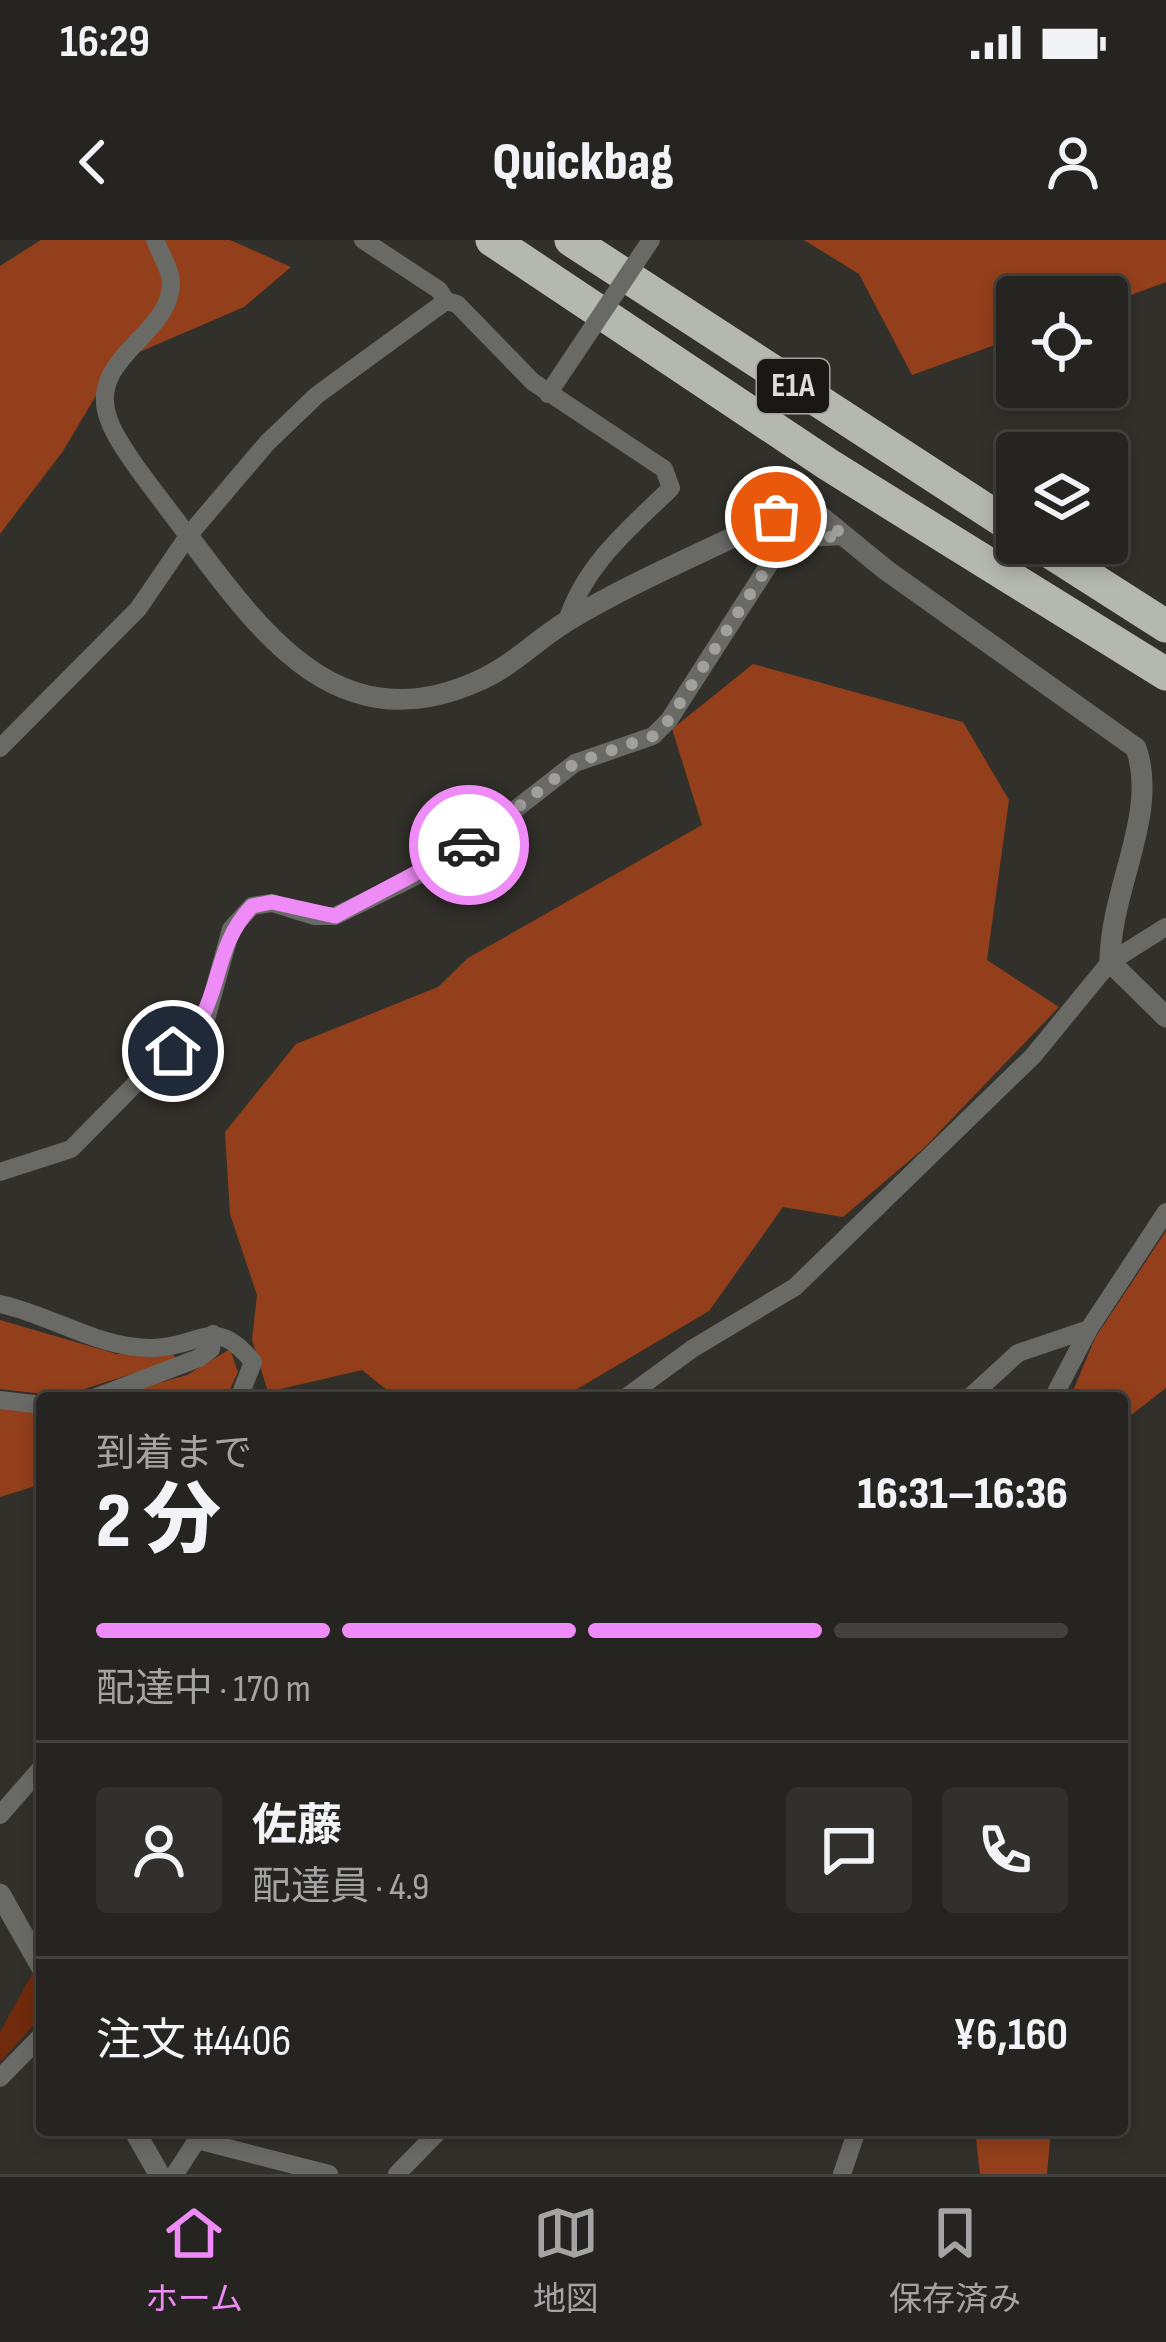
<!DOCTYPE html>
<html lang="ja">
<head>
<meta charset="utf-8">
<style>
	body { margin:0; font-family:"Sofia Sans Condensed","Noto Sans JP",sans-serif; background:#32302d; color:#f1f3f6; height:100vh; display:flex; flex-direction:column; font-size:45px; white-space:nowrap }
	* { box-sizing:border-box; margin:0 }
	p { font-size:39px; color:#a4a4a5 }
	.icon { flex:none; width:66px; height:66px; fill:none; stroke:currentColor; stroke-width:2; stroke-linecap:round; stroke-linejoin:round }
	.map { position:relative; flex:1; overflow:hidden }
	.sheet { position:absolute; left:36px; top:1152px; width:1092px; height:744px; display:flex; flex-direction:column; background:#262420; border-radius:12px; box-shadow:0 6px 18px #0003,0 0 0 3px #42413e }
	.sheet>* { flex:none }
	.buttons { position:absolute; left:996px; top:36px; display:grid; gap:24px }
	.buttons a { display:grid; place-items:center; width:132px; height:132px; border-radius:12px; background:#262420; box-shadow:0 6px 18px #0003,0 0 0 3px #42413e; font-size:60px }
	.pin { position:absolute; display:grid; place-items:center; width:102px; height:102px; color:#fff; margin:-51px; border:6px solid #fff; border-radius:50%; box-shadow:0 3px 12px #0007 }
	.courier { position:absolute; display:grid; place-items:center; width:120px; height:120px; margin:-60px; border:9px solid #ef8bf7; border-radius:50%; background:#fff; color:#222; box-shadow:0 3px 15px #0007 }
	.headline em { font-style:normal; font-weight:800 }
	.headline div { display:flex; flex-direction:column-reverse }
	.headline { display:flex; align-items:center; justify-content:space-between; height:204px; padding:0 60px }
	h1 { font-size:78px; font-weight:800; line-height:90px }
	.bar { display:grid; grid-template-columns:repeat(4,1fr); gap:18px 12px; align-content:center; height:144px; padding:0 60px }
	.bar i { height:15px; border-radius:9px; background:#42413e }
	.bar .active { background:#ef8bf7 }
	.bar p { grid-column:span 4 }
	.line { display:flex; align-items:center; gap:30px; padding:0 60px; border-top:3px solid #42413e }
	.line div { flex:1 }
	.round { display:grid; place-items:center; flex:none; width:126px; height:126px; border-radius:12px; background:#32302d }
	.status { display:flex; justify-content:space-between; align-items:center; height:84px; padding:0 60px; background:#262420; direction:ltr }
	.status svg { height:33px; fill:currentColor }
	header { display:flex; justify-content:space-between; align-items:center; height:156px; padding:0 60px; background:#262420; font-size:54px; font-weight:800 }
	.tabs { display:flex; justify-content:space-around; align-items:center; height:168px; border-top:3px solid #42413e; background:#262420; font-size:33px; color:#a4a4a5 }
	.tabs a { display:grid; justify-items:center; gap:6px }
	.tabs .active { color:#ef8bf7 }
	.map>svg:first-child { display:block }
	.green { fill:#702b0c }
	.forest { fill:#933f1b }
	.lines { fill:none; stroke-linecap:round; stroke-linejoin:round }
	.minor { stroke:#696a66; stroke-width:18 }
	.tertiary { stroke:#696a66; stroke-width:21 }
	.motorway { stroke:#b5b8af; stroke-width:33 }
	.minor-bridge { stroke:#696a66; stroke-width:18 }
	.done { stroke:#a2a09c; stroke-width:12; stroke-dasharray:0 21.6 }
	.route { stroke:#ef8bf7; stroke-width:15 }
	.labels { text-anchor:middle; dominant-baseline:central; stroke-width:9; stroke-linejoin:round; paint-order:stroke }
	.shield { fill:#191815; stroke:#a3a29e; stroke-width:3 }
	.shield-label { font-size:33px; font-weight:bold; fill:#deddd9 }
</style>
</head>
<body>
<div class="status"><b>16:29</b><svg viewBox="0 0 49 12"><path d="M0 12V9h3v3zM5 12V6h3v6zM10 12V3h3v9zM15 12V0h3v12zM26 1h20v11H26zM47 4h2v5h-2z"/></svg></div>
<header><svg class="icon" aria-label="back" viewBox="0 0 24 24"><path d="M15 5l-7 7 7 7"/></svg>Quickbag<svg class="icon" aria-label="person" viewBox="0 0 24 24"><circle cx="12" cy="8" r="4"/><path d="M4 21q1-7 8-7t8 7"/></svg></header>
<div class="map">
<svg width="1166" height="1934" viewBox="0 0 1166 1934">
	<rect width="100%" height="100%" fill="#32302a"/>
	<path class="green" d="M 42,1716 L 42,1776 L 0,1822 L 0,1792 Z"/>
	<g class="forest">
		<path d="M 41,0 L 230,0 L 291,27 L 244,67 L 116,122 L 63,211 L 0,294 L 0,26 Z"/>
		<path d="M 804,0 L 1166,0 L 1166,42 L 1107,64 L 1107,57 L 1017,57 L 1017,97 L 912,135 L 859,34 Z"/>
		<path d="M 753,424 L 963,482 L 1009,560 L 987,720 L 1059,767 L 923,909 L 843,977 L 783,967 L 709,1071 L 562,1158 L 397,1158 L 362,1130 L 268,1152 L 252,1100 L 257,1055 L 230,974 L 225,892 L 296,804 L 438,747 L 468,718 L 702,585 L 672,489 Z"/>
		<path d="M 1166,991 L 1166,1148 L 1122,1182 L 1122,1158 L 1070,1158 L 1095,1098 Z"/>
		<path d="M 0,1080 L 117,1114 L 174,1115 L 176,1120 L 62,1156 L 0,1149 Z"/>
		<path d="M 230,1109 L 238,1132 L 226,1158 L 106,1158 L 187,1135 Z"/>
		<path d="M 0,1167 L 42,1170 L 42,1244 L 0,1257 Z"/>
		<path d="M 975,1890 L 1051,1890 L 1047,1934 L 980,1934 Z"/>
	</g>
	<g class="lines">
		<g class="minor">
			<path d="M 155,0 C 160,13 171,30 171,43 C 171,96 85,118 109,180 C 120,211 167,266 188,296"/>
			<path d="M 363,0 L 439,50 L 446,61"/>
			<path d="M 0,508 L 138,369 L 188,296 L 267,203 L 317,155 L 446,61 L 457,64 L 533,142 L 664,229 L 671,248 C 630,288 585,324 567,381"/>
			<path d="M 0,932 L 71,909 L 151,828 L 194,795 L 207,776 L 231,689 L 252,666 L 272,663 L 314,676 L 335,676 L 453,618 L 575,523 L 653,496 L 669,480 L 781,306 L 803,298 L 844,296"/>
			<path d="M 0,1064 C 52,1075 99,1109 153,1108 C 202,1107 214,1074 253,1122 L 239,1158"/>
			<path d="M 94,1158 L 199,1118 L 211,1109 L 213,1094"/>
			<path d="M 625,1158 L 692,1109 L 795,1047 L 1033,816 L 1110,722 L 1166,687"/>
			<path d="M 969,1158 L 1018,1113 L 1089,1089"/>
			<path d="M 1053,1158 L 1089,1089 L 1166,972"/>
			<path d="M 0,1160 L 42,1165"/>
			<path d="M 0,1575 L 42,1527"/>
			<path d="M 0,1838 L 42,1795"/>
			<path d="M 175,1934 L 197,1900 L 329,1934"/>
			<path d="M 397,1934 L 440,1890"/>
			<path d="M 842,1934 L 857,1890"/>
		</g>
		<g class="tertiary">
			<path d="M 188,296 C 261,393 339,504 478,441 C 513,426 537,399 569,380 C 634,341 707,311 775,277 L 798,271 L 820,276 L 886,330 L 1136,508 C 1159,574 1110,649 1110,722 L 1166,777"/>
			<path d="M 0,1654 L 42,1728"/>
			<path d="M 134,1890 L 159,1934"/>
		</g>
		<g class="motorway">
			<path d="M 492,0 L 829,225 L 1166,434"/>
			<path d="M 571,0 L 1017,290"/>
			<path d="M 1036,303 L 1166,386"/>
		</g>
		<path class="minor-bridge" d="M 548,154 L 651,0"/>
	</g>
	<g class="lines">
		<path class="done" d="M 469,605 L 575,523 L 653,496 L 669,480 L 781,306 L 803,298 L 844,296 C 820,275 806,268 776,277"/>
		<path class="route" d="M 173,811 C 226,771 207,713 252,666 L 272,662 L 335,676 L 469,605"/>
	</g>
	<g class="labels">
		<rect class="shield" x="757" y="119" width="72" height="54" rx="9"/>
		<g class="shield-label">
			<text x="793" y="146">E1A</text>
		</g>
	</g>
</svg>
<div class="buttons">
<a><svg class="icon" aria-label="locate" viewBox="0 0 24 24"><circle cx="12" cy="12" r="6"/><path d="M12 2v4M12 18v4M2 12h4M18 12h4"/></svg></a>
<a><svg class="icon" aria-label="layers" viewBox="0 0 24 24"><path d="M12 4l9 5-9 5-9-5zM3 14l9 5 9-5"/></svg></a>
</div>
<div class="pin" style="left:776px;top:277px;background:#ea580c"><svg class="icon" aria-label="bag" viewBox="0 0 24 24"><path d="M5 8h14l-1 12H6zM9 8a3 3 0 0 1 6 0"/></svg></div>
<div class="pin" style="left:173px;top:811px;background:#1f2937"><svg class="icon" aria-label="home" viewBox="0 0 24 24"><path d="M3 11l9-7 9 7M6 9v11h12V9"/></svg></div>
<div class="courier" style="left:469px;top:605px"><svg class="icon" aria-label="car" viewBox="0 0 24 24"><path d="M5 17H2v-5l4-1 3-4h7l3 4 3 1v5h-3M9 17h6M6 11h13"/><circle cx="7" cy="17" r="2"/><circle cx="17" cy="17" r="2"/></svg></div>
<section class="sheet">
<div class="headline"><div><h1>2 分</h1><p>到着まで</p></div><em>16:31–16:36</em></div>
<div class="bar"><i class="active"></i><i class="active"></i><i class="active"></i><i></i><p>配達中 · 170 m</p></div>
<div class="line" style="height:216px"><a class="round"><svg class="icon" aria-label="person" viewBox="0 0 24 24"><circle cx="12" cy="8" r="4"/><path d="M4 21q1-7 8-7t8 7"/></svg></a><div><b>佐藤</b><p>配達員 · 4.9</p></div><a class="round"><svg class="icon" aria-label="chat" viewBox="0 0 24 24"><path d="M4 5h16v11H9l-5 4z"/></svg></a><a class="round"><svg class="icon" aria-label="phone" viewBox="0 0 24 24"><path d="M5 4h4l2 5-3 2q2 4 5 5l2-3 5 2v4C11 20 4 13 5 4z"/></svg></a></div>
<div class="line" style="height:156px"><div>注文 #4406</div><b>¥6,160</b></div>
</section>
</div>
<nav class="tabs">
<a class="active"><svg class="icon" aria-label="home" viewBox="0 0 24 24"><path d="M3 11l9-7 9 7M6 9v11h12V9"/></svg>ホーム</a>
<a><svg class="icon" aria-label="map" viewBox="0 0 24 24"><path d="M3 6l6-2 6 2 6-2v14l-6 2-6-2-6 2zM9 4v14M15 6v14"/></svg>地図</a>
<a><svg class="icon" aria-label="saved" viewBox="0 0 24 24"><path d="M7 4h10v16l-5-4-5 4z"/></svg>保存済み</a>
</nav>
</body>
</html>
